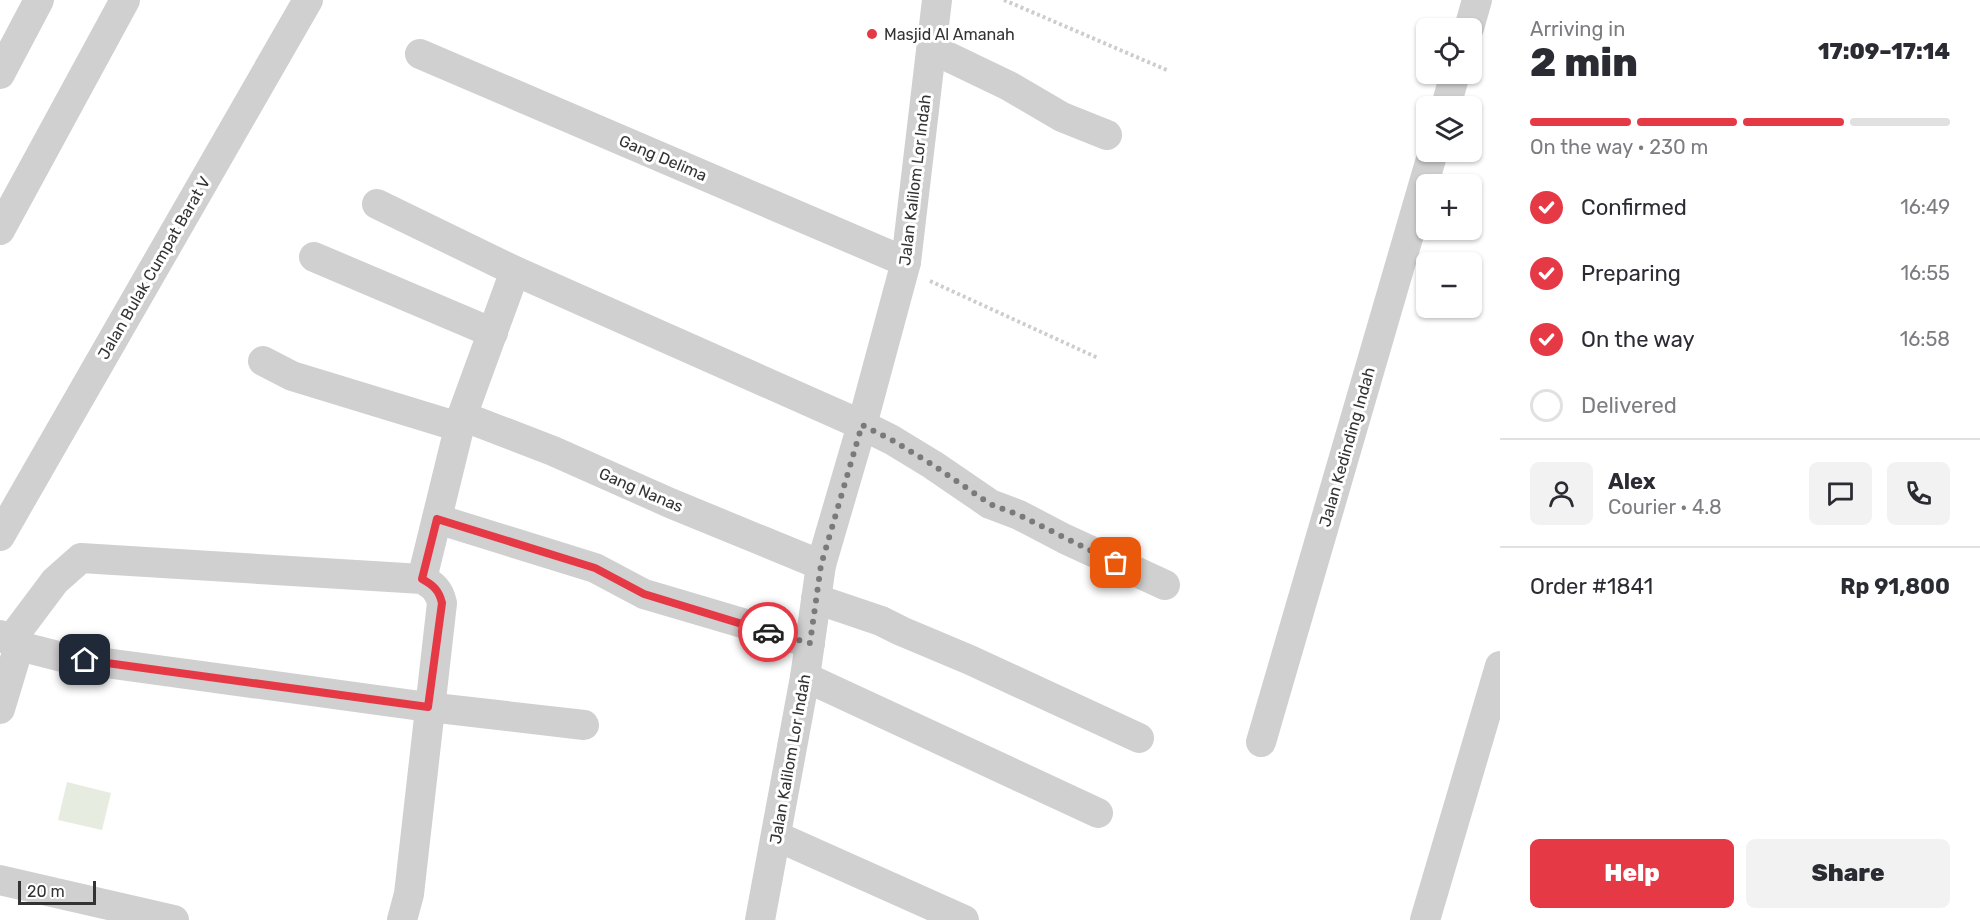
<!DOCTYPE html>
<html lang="en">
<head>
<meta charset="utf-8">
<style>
	body { margin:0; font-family:Rubik,sans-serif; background:#f2f2f3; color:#2b2b33; height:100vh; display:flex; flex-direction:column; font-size:22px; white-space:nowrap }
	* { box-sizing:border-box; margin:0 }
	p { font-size:20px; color:#7c7c81 }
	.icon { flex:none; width:33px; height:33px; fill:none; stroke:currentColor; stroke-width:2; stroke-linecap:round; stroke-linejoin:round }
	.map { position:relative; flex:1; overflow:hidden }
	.drawer { display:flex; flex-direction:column; background:#fff; width:480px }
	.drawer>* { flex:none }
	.fabs { position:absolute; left:1416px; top:18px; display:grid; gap:12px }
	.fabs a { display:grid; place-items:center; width:66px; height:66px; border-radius:9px; background:#fff; box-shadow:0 2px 4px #0004; font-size:30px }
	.scale { position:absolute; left:18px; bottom:15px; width:78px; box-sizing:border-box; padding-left:6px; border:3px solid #333; border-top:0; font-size:16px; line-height:21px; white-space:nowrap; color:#333; -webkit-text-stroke:4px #fff; paint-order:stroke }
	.pin { position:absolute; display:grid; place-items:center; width:51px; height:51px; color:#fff; margin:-26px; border-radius:12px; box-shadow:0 3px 9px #0006 }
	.courier { position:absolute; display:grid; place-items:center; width:60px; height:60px; margin:-30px; border:4px solid #e63946; border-radius:50%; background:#fff; color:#222; box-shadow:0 2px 8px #0007 }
	.overview em { font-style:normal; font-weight:800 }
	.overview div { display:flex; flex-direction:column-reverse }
	.overview { display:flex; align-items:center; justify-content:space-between; height:102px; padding:0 30px }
	h1 { font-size:39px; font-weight:800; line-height:45px }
	.bar { display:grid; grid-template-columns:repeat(4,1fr); gap:9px 6px; align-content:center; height:72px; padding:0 30px }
	.bar i { height:8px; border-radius:4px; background:#e1e1e2 }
	.bar .on { background:#e63946 }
	.bar p { grid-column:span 4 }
	.line { display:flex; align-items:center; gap:15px; padding:0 30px; border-top:2px solid #e1e1e2 }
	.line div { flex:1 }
	.round { display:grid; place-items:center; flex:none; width:63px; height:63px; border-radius:9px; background:#f2f2f3 }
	ol { padding:0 30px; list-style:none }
	li { display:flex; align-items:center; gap:18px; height:66px }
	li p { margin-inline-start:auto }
	li .icon { padding:6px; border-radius:50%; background:#e63946; color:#fff; stroke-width:4 }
	li:last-child { color:#7c7c81 }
	li i { width:33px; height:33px; border:3px solid #e1e1e2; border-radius:50% }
	.action { display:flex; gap:12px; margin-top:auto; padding:12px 30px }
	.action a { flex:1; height:69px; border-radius:9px; background:#e63946; color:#fff; font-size:24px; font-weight:800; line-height:69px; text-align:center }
	.action a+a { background:#f2f2f3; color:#2b2b33 }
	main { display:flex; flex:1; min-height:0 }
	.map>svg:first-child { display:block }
	.green { fill:#e6ecdf }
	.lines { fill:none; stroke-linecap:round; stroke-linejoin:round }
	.path { stroke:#cdcdcd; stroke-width:4; stroke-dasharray:3 3; stroke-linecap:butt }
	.minor { stroke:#d0d0d0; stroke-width:30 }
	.done { stroke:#7a7a7a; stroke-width:6; stroke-dasharray:0 10.8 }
	.route { stroke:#e63946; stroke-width:8 }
	.poi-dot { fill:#e63946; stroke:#fff; stroke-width:2 }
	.labels { text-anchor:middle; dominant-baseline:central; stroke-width:6; stroke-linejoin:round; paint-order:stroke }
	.poi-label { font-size:16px; fill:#333; stroke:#fff; text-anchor:start }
	.street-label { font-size:16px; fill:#333; stroke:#fff }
</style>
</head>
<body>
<main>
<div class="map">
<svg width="1500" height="920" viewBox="0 0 1500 920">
	<rect width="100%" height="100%" fill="#fff"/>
	<path class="green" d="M 67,782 L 111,793 L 102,830 L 58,820 Z"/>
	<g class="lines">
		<g class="path">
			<path d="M 1004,0 L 1169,71"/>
			<path d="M 930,281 L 1098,358"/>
		</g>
		<g class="minor">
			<path d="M 1469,28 L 1477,0"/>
			<path d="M 932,49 L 1009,86 L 1062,117 L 1107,135"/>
			<path d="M 420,54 L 906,262"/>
			<path d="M 0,74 L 39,0"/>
			<path d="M 1446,106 L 1455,74"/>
			<path d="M 377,204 L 515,271 L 862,425 L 892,440 L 933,465 L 990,504 L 1019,515 L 1065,539 L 1165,585"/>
			<path d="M 0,230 L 125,0"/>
			<path d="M 314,257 L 493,333"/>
			<path d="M 263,361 L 292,376 L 459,427"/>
			<path d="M 462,416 L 553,451 L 670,503 L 821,565"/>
			<path d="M 437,519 L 595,568 L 644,594 L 810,643"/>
			<path d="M 0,536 L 308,0"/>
			<path d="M 422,579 L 462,416 L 515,271"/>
			<path d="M 816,599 L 881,621 L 901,631 L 970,660 L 1139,738"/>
			<path d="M 0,635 L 19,646 L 62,657 L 428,707 L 584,725"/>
			<path d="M 10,641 L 55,581 L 81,558 L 422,579 C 433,585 439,590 442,603 L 409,894 L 402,920"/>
			<path d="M 805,677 L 1098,813"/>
			<path d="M 0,709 L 19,646"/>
			<path d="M 1261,742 L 1433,152"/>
			<path d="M 776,836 L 964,920"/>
			<path d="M 0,880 L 174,920"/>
			<path d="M 760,920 L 805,677 L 821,565 L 862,425 L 906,262 L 937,0"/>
			<path d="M 1425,920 L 1500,666"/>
		</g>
	</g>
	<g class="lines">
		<path class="done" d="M 768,632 L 810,643 L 821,565 L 862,425 L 892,440 L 933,465 L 990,504 L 1019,515 L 1116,563"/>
		<path class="route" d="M 85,660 L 428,707 L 442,603 C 439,590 433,585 422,579 L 437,519 L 595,568 L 644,594 L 768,632"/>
	</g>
	<circle class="poi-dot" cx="872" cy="34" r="6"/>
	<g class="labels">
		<g class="poi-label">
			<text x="884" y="34">Masjid Al Amanah</text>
		</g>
		<g class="street-label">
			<text transform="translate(663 158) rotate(23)">Gang Delima</text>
			<text transform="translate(915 180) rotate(-83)">Jalan Kalilom Lor Indah</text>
			<text transform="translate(154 268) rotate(-60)">Jalan Bulak Cumpat Barat V</text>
			<text transform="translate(1347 447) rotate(-74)">Jalan Kedinding Indah</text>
			<text transform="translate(641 490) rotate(23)">Gang Nanas</text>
			<text transform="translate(790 759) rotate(-80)">Jalan Kalilom Lor Indah</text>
		</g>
	</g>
</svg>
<div class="fabs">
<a><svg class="icon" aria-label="locate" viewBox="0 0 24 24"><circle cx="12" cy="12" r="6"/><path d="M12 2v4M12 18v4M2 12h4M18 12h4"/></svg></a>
<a><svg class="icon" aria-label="layers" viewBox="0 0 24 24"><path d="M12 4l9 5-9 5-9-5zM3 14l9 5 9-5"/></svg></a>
<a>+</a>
<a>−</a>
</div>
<div class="scale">20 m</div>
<div class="pin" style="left:1116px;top:563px;background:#ea580c"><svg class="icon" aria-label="bag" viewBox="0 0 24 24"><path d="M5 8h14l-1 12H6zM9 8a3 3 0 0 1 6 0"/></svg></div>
<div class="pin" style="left:85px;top:660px;background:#1f2937"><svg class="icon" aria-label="home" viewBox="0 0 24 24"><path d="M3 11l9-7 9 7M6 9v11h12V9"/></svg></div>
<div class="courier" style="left:768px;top:632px"><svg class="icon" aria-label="car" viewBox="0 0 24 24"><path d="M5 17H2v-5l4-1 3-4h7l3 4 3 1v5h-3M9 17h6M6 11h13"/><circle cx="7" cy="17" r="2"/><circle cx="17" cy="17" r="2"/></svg></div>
</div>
<section class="drawer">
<div class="overview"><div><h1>2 min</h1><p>Arriving in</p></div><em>17:09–17:14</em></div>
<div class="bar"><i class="on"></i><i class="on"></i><i class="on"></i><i></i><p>On the way · 230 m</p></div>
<ol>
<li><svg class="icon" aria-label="check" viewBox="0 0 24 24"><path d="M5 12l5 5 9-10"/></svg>Confirmed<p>16:49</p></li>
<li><svg class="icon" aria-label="check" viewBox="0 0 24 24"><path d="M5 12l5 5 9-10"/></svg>Preparing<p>16:55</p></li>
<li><svg class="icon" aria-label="check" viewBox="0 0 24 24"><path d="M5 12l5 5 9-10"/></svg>On the way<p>16:58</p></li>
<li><i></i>Delivered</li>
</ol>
<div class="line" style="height:108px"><a class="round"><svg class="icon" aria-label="person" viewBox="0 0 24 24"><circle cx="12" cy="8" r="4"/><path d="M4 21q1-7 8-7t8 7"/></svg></a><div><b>Alex</b><p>Courier · 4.8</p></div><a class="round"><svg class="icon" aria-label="chat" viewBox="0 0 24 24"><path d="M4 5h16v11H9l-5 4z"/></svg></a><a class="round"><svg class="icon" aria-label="phone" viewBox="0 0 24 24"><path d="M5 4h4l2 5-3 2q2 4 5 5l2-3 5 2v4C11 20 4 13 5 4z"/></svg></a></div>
<div class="line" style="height:78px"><div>Order #1841</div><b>Rp 91,800</b></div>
<div class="action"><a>Help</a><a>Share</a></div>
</section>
</main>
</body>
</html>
